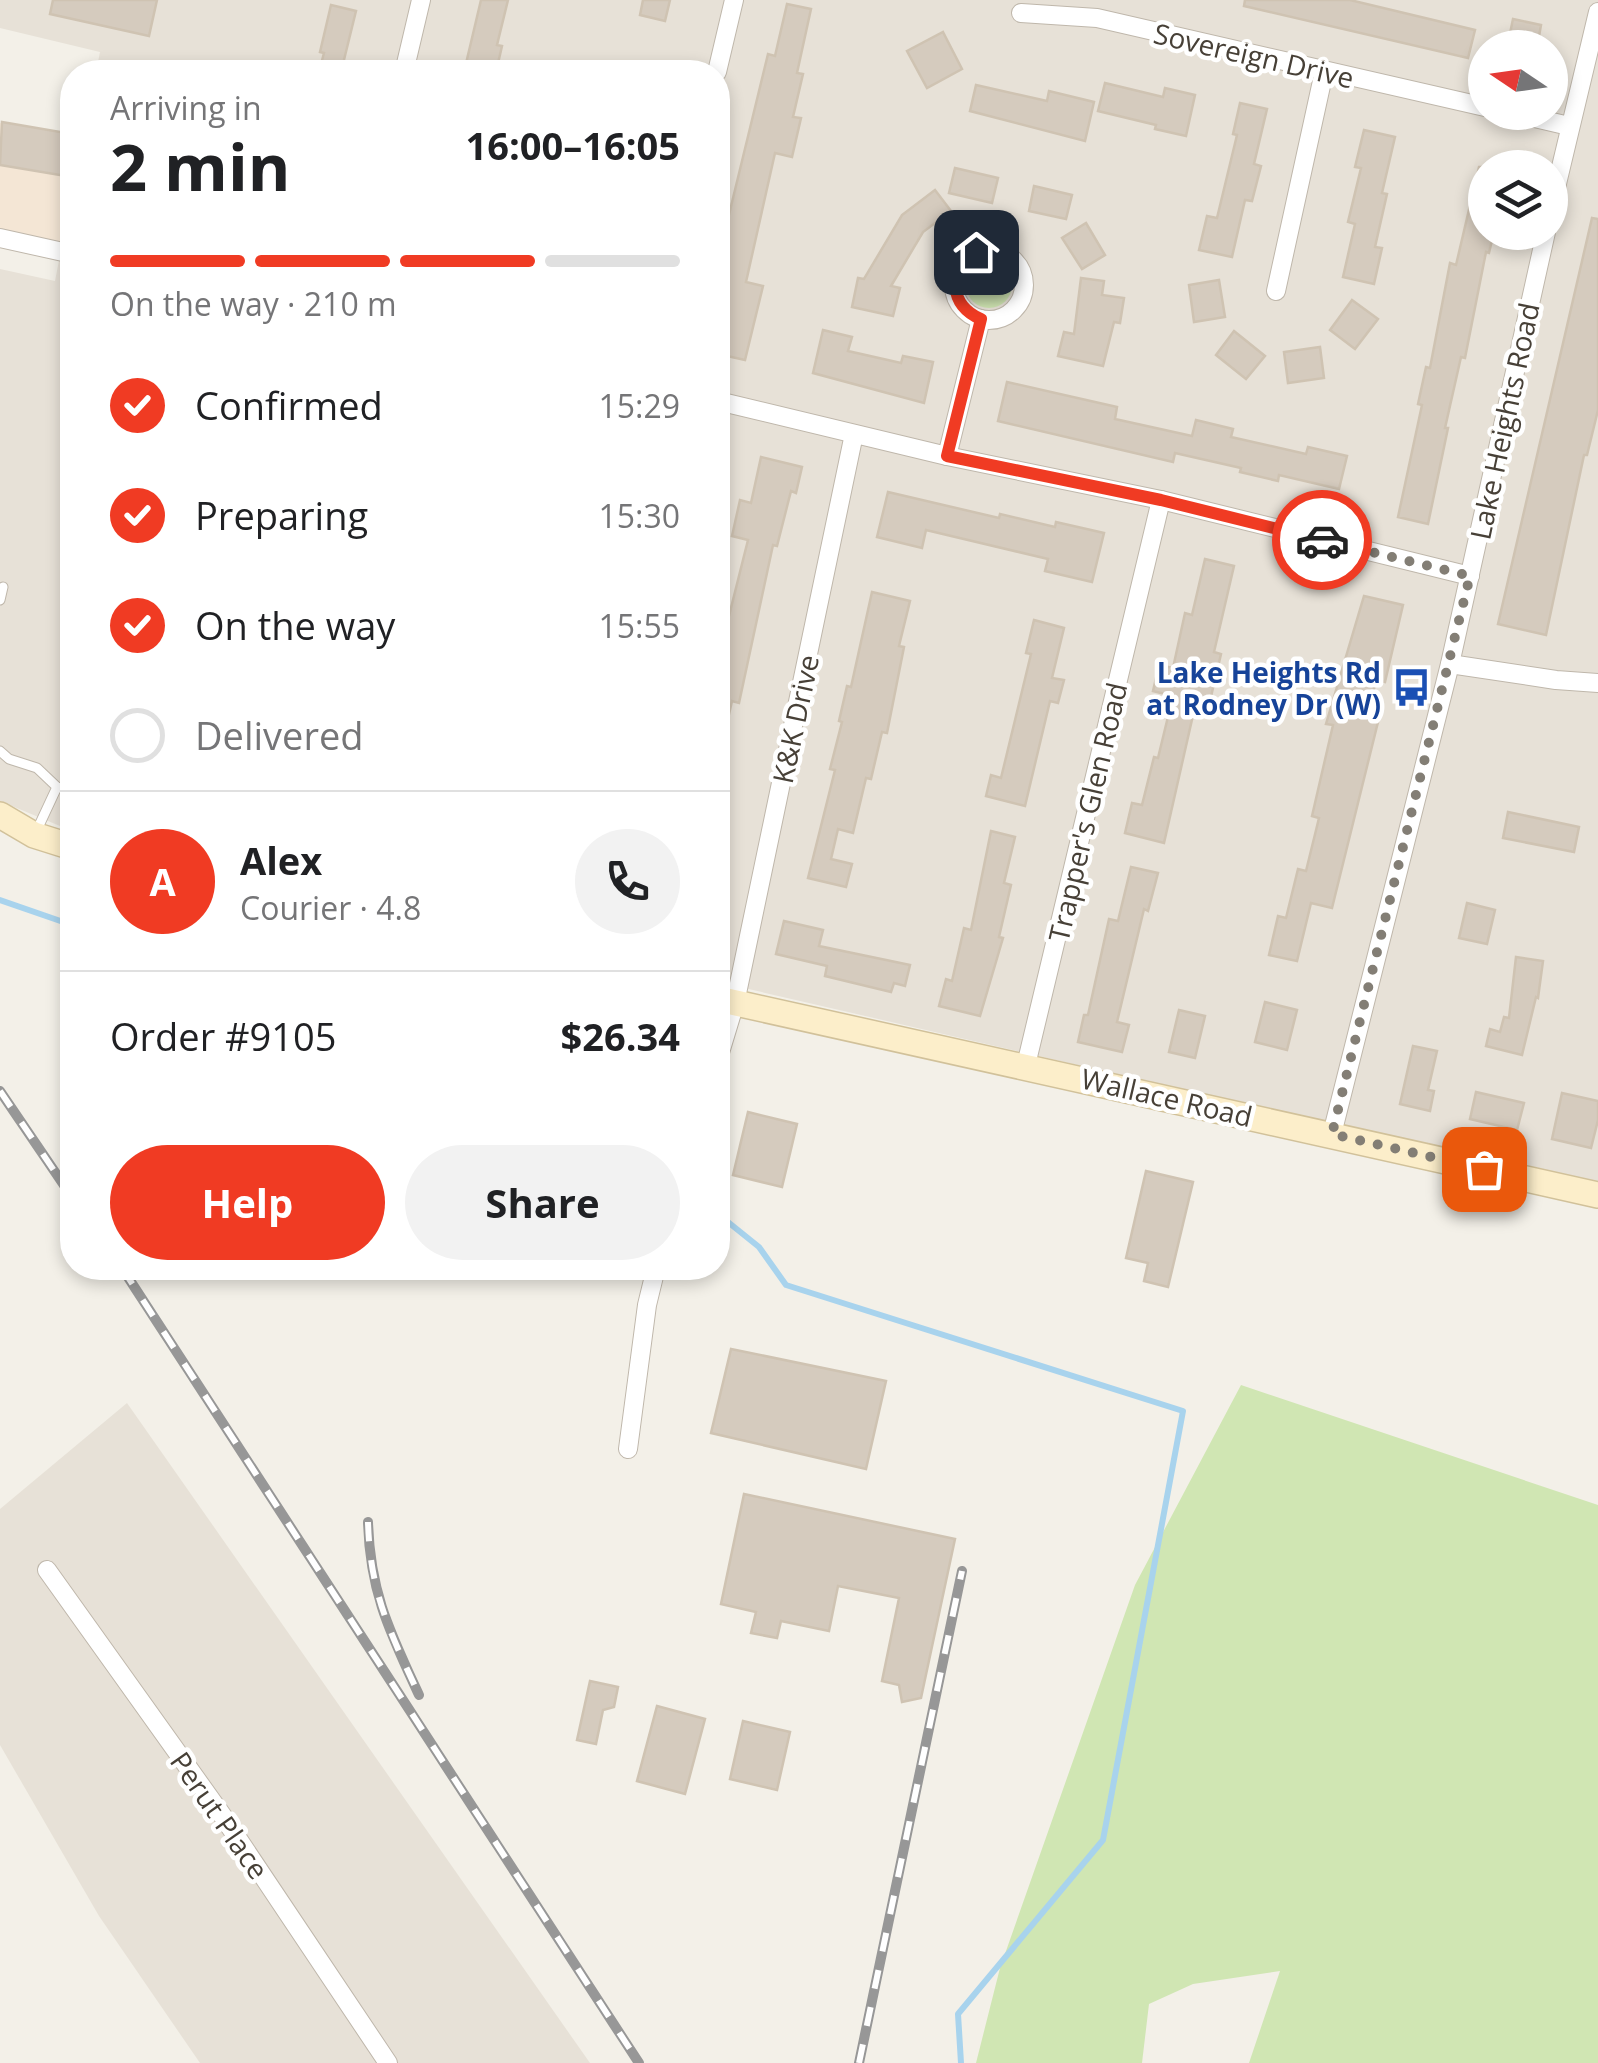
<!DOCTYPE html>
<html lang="en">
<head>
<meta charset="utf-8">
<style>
	body { margin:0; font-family:"Open Sans",sans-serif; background:#f2f2f2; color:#202124; height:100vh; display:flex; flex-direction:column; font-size:38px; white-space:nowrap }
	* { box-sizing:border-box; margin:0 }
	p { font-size:32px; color:#757577 }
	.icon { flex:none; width:55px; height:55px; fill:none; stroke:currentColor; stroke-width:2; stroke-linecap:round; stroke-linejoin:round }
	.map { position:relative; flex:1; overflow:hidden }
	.sheet { position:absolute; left:60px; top:60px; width:670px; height:1220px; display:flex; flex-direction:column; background:#fff; border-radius:40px; box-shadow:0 5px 15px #0003 }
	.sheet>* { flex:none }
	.needle { width:65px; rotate:283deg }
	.tools { position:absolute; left:1468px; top:30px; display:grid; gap:20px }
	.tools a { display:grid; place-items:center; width:100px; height:100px; border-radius:50%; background:#fff; box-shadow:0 5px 15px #0003; font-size:50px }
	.pin { position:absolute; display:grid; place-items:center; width:85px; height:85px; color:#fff; margin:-42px; border-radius:20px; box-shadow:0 5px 15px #0006 }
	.courier { position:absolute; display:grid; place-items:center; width:100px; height:100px; margin:-50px; border:8px solid #f03b23; border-radius:50%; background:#fff; color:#222; box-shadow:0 2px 12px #0007 }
	.summary em { font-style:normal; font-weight:700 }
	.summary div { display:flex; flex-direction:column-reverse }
	.summary { display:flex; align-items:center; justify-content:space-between; height:170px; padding:0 50px }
	h1 { font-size:65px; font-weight:700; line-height:75px }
	.bar { display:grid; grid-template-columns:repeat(4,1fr); gap:15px 10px; align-content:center; height:120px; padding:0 50px }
	.bar i { height:12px; border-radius:8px; background:#e0e0e0 }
	.bar .current { background:#f03b23 }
	.bar p { grid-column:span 4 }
	.line { display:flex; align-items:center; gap:25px; padding:0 50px; border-top:2px solid #e0e0e0 }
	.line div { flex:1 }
	.round { display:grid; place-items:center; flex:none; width:105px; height:105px; border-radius:52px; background:#f2f2f2 }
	ol { padding:0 50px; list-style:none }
	li { display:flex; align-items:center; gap:30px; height:110px }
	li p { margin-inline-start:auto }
	li .icon { padding:10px; border-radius:50%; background:#f03b23; color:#fff; stroke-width:4 }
	li:last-child { color:#757577 }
	li i { width:55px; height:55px; border:5px solid #e0e0e0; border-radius:50% }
	.cta { display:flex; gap:20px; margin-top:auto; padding:20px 50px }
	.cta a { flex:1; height:115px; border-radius:60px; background:#f03b23; color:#fff; font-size:40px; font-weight:700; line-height:115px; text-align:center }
	.cta a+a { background:#f2f2f2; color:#202124 }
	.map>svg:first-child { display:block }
	.residential { fill:#e7e1d7; fill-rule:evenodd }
	.commercial { fill:#f4e6d5 }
	.green { fill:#d0e6b3 }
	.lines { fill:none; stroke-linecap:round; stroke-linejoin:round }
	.stream { stroke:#a8d3ed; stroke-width:6 }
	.building { fill:#d5cbbe; stroke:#cfc3b2; stroke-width:2.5 }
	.lane-casing { stroke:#bfb7ab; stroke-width:11 }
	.street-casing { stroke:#bfb7ab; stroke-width:20 }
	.secondary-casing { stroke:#d1c19a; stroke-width:28 }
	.lane { stroke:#fff; stroke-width:9 }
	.street { stroke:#fff; stroke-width:18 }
	.secondary { stroke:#fceeca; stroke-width:25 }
	.rail-casing { stroke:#979797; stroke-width:10 }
	.rail { stroke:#fff; stroke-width:6; stroke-dasharray:19; stroke-linecap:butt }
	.done { stroke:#837e75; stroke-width:10; stroke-dasharray:0 18 }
	.route { stroke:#f03b23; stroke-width:12 }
	.labels { text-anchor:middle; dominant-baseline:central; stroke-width:9; stroke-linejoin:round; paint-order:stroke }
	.street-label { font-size:28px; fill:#474037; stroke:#fff }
	.transit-label { font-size:28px; font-weight:bold; fill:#164399; stroke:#fff; text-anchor:end }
</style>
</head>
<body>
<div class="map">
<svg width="1598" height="2063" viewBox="0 0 1598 2063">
	<rect width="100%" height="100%" fill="#f3f0e8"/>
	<g class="residential">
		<path d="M 0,0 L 1598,0 L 1598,1185 L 718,982 L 718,72 L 96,72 L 100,52 L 0,28 ZM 1485,48 L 1550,48 L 1550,112 L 1485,112 ZM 1485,168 L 1550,168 L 1550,232 L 1485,232 Z"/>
		<path d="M 72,194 L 72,831 L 0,801 L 0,269 L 55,281 Z"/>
		<path d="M 127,1403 L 590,2063 L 200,2063 L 99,1916 L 0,1745 L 0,1509 Z"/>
	</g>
	<path class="commercial" d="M 0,123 L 72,134 L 72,190 L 60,251 L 0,238 Z"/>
	<g class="green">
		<circle cx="989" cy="285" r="23"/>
		<path d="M 1241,1385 L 1598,1505 L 1598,2063 L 1249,2063 L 1280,1971 L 1193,1984 L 1149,2004 L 1142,2063 L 976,2063 L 1000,1968 L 1135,1585 Z"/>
	</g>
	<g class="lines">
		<g class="stream">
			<path d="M 0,900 L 72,925"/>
			<path d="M 718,1214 L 759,1247 L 786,1285 L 1183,1411 L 1103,1840 L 958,2014 L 961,2063"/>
		</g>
	</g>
	<g class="building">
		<path d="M 53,0 L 157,0 L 149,36 L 50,14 Z"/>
		<path d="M 481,0 L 508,0 L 497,45 L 502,46 L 496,72 L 464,72 Z"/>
		<path d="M 643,0 L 670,0 L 665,21 L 640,15 Z"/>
		<path d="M 1245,0 L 1350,0 L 1475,30 L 1468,58 L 1244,6 Z"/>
		<path d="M 787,4 L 811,9 L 797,73 L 803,74 L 793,117 L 801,118 L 792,157 L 775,153 L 746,282 L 763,286 L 745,360 L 718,354 L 718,260 L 768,54 L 775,56 Z"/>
		<path d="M 331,5 L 356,11 L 341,72 L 319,72 L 324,53 L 320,52 Z"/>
		<path d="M 1513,19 L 1541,25 L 1537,48 L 1507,48 Z"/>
		<path d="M 943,32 L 962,69 L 927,88 L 907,51 Z"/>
		<path d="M 1105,83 L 1163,97 L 1165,88 L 1195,95 L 1186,136 L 1155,129 L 1156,125 L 1098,111 Z"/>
		<path d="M 976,85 L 1047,101 L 1049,91 L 1094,102 L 1085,141 L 970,111 Z"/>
		<path d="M 1240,103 L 1267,109 L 1254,164 L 1261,166 L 1252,201 L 1245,200 L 1232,257 L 1199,250 L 1207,216 L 1217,218 L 1237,135 L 1233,134 Z"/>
		<path d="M 2,122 L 72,134 L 72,177 L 0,165 Z"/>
		<path d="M 1364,130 L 1395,137 L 1382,193 L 1387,194 L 1375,247 L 1382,248 L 1374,284 L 1343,277 L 1355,224 L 1348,222 L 1361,168 L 1355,167 Z"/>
		<path d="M 1479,167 L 1485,167 L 1485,232 L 1494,232 L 1489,253 L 1486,252 L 1465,358 L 1461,357 L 1445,428 L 1448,428 L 1428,524 L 1398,517 L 1422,405 L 1418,404 L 1426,367 L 1430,368 L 1450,263 L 1456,265 Z"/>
		<path d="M 955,168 L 998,178 L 992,203 L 949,193 Z"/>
		<path d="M 1034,186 L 1072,195 L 1066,219 L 1029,211 Z"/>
		<path d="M 935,190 L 951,211 L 923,232 L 891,286 L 900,288 L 893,316 L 852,307 L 858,278 L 864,279 L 902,215 Z"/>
		<path d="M 1592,218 L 1598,219 L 1598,410 L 1587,455 L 1584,455 L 1546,635 L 1498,624 Z"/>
		<path d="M 1086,223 L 1105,255 L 1082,269 L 1062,238 Z"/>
		<path d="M 1081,278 L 1104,281 L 1102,295 L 1124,298 L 1120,323 L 1114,322 L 1103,366 L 1058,356 L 1064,332 L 1074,334 Z"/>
		<path d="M 1219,280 L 1225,317 L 1194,322 L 1189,285 Z"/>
		<path d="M 1352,300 L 1378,319 L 1355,349 L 1330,330 Z"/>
		<path d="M 823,330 L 852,337 L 848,351 L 901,363 L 903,356 L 933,362 L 924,403 L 813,373 Z"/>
		<path d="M 1234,331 L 1265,356 L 1246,379 L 1216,355 Z"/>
		<path d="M 1320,347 L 1324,378 L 1288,383 L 1284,352 Z"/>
		<path d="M 1007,382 L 1117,407 L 1115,419 L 1192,436 L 1196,420 L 1233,429 L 1231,437 L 1306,454 L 1308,447 L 1347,456 L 1339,489 L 1279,475 L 1278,481 L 1240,472 L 1241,468 L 1175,453 L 1173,462 L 998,421 Z"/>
		<path d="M 761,457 L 802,467 L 796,493 L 791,491 L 777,546 L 773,545 L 739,703 L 732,701 L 724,736 L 718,735 L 718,660 L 748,540 L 732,536 L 740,500 L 751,503 Z"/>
		<path d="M 888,492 L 999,518 L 1000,514 L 1055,527 L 1056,522 L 1104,533 L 1092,582 L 1045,571 L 1048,559 L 926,530 L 922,548 L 877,537 Z"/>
		<path d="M 1205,559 L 1234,566 L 1214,652 L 1221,654 L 1209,705 L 1196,702 L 1164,843 L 1125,833 L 1132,803 L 1142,805 L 1154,757 L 1158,758 L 1173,696 L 1153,691 L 1159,665 L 1173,668 L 1185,613 L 1192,615 Z"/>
		<path d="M 872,592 L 910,601 L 899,646 L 904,647 L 887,733 L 882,732 L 871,779 L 866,778 L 853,833 L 838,829 L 831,859 L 852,864 L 846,887 L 808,878 L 835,770 L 830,769 L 842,722 L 839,721 L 847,686 L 851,687 Z"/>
		<path d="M 1364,596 L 1403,605 L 1385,682 L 1376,680 L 1368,716 L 1379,718 L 1332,908 L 1311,903 L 1297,961 L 1269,955 L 1278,916 L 1286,918 L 1298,869 L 1306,871 L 1319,818 L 1312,816 L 1333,725 L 1326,724 Z"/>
		<path d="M 1034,620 L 1064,628 L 1052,678 L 1064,680 L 1058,703 L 1050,701 L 1025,806 L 986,796 L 991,775 L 1001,778 L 1031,654 L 1026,653 Z"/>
		<path d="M 1508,812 L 1579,827 L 1574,852 L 1503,838 Z"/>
		<path d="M 991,831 L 1015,837 L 1004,883 L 1011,885 L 999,937 L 1003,938 L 980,1016 L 939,1006 L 946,979 L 952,981 L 964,928 L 971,930 Z"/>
		<path d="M 1131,867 L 1158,873 L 1148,911 L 1144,909 L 1117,1022 L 1129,1025 L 1122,1052 L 1078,1042 L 1084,1015 L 1088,1015 L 1109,919 L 1118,921 Z"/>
		<path d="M 1467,903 L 1495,910 L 1487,944 L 1459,938 Z"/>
		<path d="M 784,921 L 823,930 L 819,946 L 910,965 L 905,986 L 894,983 L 891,992 L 825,976 L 827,966 L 776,954 Z"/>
		<path d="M 1516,957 L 1543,961 L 1538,998 L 1536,997 L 1522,1055 L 1486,1046 L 1490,1029 L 1500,1032 L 1504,1017 L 1509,1018 Z"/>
		<path d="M 1265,1002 L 1297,1010 L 1287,1050 L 1255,1042 Z"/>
		<path d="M 1179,1010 L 1205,1016 L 1195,1058 L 1169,1052 Z"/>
		<path d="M 1413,1046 L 1437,1051 L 1428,1090 L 1434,1091 L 1430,1111 L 1400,1104 Z"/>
		<path d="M 1476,1092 L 1524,1103 L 1517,1130 L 1470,1119 Z"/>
		<path d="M 1562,1093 L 1598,1101 L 1598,1120 L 1591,1148 L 1552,1139 Z"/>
		<path d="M 748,1112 L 797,1124 L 782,1187 L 733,1175 Z"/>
		<path d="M 1146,1171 L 1193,1182 L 1168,1287 L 1144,1281 L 1148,1263 L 1126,1258 Z"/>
		<path d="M 731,1349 L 886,1381 L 866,1469 L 711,1433 Z"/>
		<path d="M 744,1494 L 955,1539 L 921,1698 L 902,1702 L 899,1685 L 882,1681 L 899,1598 L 838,1586 L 829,1631 L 781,1621 L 777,1638 L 751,1633 L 756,1612 L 721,1604 Z"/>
		<path d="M 590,1681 L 618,1687 L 614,1707 L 603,1710 L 596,1744 L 577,1740 Z"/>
		<path d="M 657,1706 L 705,1719 L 685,1794 L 637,1781 Z"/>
		<path d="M 743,1721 L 790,1732 L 777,1790 L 730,1779 Z"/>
	</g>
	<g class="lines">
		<defs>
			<g id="lane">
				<path d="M 0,600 L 3,587"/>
				<path d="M 0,751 L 9,759 L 37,768 L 57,787 L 36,832"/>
				<path d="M 57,787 L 72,791"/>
			</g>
			<g id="street">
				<path d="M 1021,13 L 1097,18 L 1485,107"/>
				<path d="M 404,72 L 421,0"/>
				<path d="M 717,72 L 734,0"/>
				<path d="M 1509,112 L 1569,126"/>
				<path d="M 1550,213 L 1598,12"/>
				<path d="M 0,238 L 72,254"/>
				<circle cx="989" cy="285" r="35"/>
				<path d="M 1276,291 L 1324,72"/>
				<path d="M 718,401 L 947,456 L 1161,500 L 1470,576"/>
				<path d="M 947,456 L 981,319"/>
				<path d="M 1450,664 L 1556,680 L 1598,683"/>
				<path d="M 718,1059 L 735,1003 L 854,434"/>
				<path d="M 1026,1065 L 1161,500"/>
				<path d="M 1332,1134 L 1450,664 L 1546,232"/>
				<path d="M 628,1449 L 647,1305 L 656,1268"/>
				<path d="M 47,1570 L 222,1815 L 388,2063"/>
			</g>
			<g id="secondary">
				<path d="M 0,815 L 34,835 L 72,847"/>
				<path d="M 718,999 L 1598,1195"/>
			</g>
		</defs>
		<use href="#lane" class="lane-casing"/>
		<use href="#street" class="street-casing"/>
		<use href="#secondary" class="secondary-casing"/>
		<use href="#lane" class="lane"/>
		<use href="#street" class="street"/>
		<use href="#secondary" class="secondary"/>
		<defs>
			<g id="rail">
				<path d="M 0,1091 L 72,1197"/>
				<path d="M 122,1268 L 639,2063"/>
				<path d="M 368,1522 C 370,1593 390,1632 419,1695"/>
				<path d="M 859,2063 L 962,1571"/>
			</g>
		</defs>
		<use href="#rail" class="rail-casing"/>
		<use href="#rail" class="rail"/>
	</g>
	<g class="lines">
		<path class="done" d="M 1322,540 L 1470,576 L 1332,1134 L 1484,1169"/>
		<path class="route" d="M 976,252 C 947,271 949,306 981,319 L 947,456 L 1161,500 L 1322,540"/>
	</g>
	<defs>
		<symbol id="bus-bare" viewBox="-9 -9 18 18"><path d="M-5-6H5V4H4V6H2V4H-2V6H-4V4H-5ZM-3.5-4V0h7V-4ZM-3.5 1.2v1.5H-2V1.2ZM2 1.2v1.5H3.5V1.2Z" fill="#1a4fb4" stroke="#fff" stroke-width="2.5" paint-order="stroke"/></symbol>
	</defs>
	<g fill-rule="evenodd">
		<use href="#bus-bare" x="1384" y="660" width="55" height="55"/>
	</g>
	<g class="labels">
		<g class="street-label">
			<text transform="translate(1254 55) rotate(13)">Sovereign Drive</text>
			<text transform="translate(1504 421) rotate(-78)">Lake Heights Road</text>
			<text transform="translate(795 719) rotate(-78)">K&amp;K Drive</text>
			<text transform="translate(1087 812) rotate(-77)">Trapper's Glen Road</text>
			<text transform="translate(1167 1097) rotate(13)">Wallace Road</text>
			<text transform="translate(220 1815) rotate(55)">Perut Place</text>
		</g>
		<g class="transit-label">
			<text x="1381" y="672">Lake Heights Rd<tspan x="1381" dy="32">at Rodney Dr (W)</tspan></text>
		</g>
	</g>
</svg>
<div class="tools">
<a><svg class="needle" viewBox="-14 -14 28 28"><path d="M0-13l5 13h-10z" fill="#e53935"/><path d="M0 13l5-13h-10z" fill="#757577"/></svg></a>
<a><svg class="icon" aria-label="layers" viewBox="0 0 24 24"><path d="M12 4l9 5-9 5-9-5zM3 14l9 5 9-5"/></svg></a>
</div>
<div class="pin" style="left:1484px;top:1169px;background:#ea580c"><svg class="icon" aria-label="bag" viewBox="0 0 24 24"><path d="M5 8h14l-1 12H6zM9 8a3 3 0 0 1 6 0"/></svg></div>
<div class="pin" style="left:976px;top:252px;background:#1f2937"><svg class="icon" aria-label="home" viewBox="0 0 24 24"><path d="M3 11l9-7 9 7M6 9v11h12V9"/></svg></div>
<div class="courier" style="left:1322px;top:540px"><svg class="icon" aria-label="car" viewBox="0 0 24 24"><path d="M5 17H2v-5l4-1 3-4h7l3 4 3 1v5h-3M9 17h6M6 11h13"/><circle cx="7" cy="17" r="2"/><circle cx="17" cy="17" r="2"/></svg></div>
<section class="sheet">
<div class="summary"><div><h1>2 min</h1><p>Arriving in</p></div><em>16:00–16:05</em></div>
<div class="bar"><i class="current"></i><i class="current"></i><i class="current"></i><i></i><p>On the way · 210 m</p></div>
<ol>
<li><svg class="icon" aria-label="check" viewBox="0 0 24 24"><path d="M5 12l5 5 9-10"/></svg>Confirmed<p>15:29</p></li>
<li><svg class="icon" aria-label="check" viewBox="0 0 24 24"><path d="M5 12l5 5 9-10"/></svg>Preparing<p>15:30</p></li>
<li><svg class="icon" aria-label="check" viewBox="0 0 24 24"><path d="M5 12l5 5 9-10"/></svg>On the way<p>15:55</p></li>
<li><i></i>Delivered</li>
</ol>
<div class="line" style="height:180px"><b class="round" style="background:#f03b23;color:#fff">A</b><div><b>Alex</b><p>Courier · 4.8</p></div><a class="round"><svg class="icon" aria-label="phone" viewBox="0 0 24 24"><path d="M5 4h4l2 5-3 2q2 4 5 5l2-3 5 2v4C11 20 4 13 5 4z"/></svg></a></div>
<div class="line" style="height:130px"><div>Order #9105</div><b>$26.34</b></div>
<div class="cta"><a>Help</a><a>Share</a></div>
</section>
</div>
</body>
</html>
